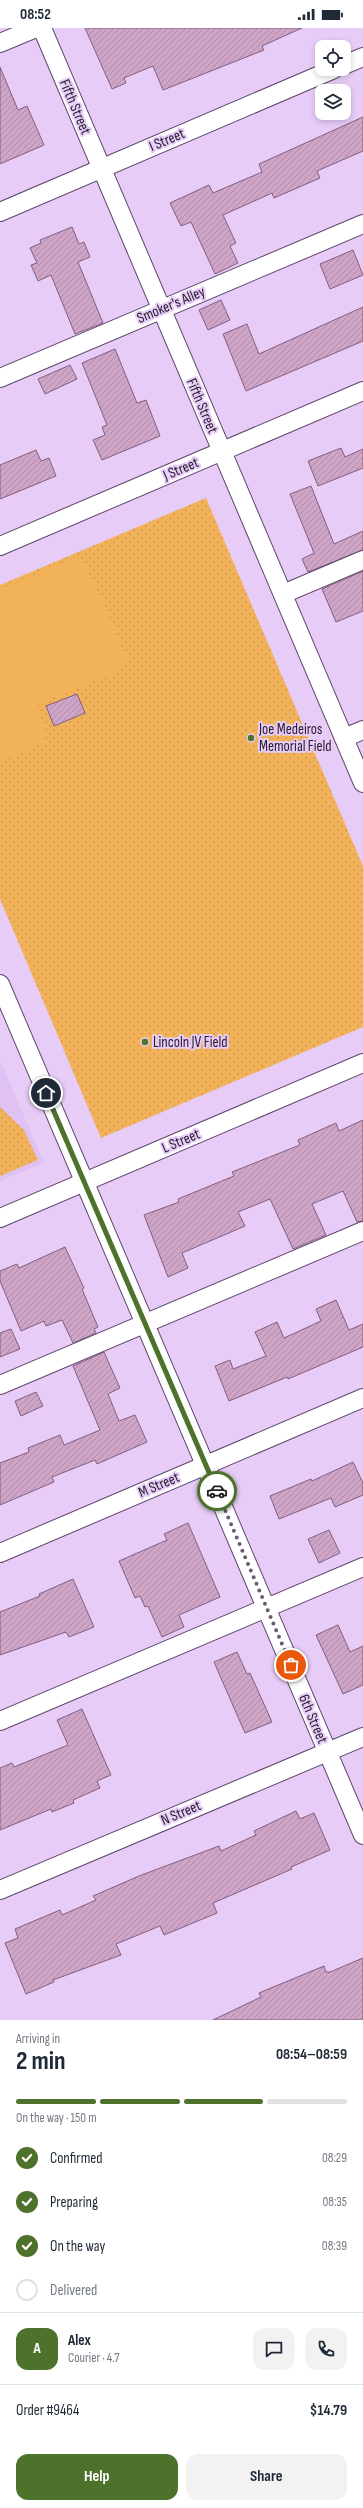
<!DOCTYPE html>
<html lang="en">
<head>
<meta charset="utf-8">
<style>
	body { margin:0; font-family:"Sofia Sans Condensed",sans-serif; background:#f2f2f3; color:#1f2937; height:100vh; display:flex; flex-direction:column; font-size:15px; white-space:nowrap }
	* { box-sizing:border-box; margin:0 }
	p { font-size:13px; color:#747a83 }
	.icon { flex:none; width:22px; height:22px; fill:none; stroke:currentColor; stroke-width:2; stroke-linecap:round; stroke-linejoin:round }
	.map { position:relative; height:1992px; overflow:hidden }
	.side { display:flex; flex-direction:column; background:#fff; flex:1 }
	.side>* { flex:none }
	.tools { position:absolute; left:315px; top:12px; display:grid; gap:8px }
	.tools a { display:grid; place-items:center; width:36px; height:36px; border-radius:8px; background:#fff; box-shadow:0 2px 6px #0003; font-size:20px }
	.pin { position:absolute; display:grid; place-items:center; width:34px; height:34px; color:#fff; margin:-17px; border:2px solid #fff; border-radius:50%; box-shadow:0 1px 4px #0007 }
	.courier { position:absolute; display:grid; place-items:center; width:40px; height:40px; margin:-20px; border:3px solid #4d722c; border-radius:50%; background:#fff; color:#222; box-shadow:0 1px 5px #0007 }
	.overview em { font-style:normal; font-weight:700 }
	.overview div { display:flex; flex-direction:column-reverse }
	.overview { display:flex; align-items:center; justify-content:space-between; height:68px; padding:0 16px }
	h1 { font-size:26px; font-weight:700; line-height:30px }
	.bar { display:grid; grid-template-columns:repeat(4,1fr); gap:6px 4px; align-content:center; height:48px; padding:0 16px }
	.bar i { height:5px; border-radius:3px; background:#e0e1e3 }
	.bar .current { background:#4d722c }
	.bar p { grid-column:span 4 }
	.line { display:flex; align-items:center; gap:10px; padding:0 16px; border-top:1px solid #e0e1e3 }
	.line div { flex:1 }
	.round { display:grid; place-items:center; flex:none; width:42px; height:42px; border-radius:12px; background:#f2f2f3 }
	ol { padding:0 16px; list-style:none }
	li { display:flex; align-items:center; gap:12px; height:44px }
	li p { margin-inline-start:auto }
	li .icon { padding:4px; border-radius:50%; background:#4d722c; color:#fff; stroke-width:4 }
	li:last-child { color:#747a83 }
	li i { width:22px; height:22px; border:2px solid #e0e1e3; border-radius:50% }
	.cta { display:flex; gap:8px; margin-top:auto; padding:8px 16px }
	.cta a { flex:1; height:46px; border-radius:12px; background:#4d722c; color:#fff; font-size:16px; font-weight:700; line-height:46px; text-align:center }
	.cta a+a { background:#f2f2f3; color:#1f2937 }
	.status { display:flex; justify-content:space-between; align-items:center; height:28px; padding:0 20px; background:#fff; direction:ltr }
	.status svg { height:11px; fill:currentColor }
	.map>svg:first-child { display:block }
	.built { fill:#e0c1f3 }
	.grass { fill:url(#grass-dots) }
	.garden { fill:#f2b25a }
	.building { fill:url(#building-hatch); stroke:#835e7d }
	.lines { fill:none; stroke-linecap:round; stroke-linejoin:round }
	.minor-casing { stroke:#5d466b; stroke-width:20 }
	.minor { stroke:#fff; stroke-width:18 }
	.done { stroke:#6a5a73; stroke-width:4; stroke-dasharray:0 7.2 }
	.route { stroke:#4d722c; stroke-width:5 }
	.poi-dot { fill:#4d722c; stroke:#e7ccf7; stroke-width:1.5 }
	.labels { text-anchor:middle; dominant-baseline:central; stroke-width:4; stroke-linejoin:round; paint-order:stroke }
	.street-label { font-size:15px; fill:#261c2c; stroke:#e7ccf7 }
	.poi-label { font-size:15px; fill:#261c2c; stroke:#e7ccf7; text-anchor:start }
</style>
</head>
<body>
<div class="status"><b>08:52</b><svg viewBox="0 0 49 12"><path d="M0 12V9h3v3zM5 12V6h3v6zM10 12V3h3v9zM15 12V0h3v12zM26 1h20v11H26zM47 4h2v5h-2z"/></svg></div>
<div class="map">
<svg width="363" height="1992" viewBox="0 0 363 1992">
	<defs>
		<pattern id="grass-dots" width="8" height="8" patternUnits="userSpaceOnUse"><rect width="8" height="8" fill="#f2b25a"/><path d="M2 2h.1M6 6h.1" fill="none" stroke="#cf984e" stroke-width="1.8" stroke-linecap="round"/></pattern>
		<pattern id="building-hatch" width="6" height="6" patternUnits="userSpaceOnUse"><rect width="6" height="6" fill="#cea5c6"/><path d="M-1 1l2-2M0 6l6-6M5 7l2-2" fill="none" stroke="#b18daa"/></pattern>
	</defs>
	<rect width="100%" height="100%" fill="#e7ccf7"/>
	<path class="built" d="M 0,1032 L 44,1135 L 0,1153 Z"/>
	<g class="grass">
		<path d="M 206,470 L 363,838 L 363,999 L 101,1110 L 0,871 L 0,557 Z"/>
		<path d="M 0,1079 L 24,1102 L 38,1132 L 0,1148 Z"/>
	</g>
	<path class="garden" d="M 76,529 L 83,532 L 127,629 L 120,644 L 37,676 L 46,704 L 43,715 L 0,733 L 0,561 Z"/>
	<g class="building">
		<path d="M 85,0 L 302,0 L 262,18 L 264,22 L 163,62 L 153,38 L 124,50 L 126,55 L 112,61 Z"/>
		<path d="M 0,39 L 18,82 L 27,78 L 44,117 L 0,136 Z"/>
		<path d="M 363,89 L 363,123 L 317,143 L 320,150 L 274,170 L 272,165 L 223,187 L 236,215 L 230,218 L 238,235 L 215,246 L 191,194 L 181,198 L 170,175 L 209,157 L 213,165 L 262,144 L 259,136 Z"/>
		<path d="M 72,199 L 79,216 L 84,214 L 90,229 L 78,234 L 103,295 L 75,306 L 51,247 L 38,253 L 31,237 L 37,235 L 30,220 L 41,215 L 40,212 Z"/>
		<path d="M 353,222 L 363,247 L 330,261 L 320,236 Z"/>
		<path d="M 221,272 L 230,292 L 208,302 L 199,282 Z"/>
		<path d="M 363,279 L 363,313 L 246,363 L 223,306 L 247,296 L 259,326 Z"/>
		<path d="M 115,321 L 137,375 L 146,372 L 160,408 L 102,432 L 93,412 L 105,407 L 102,399 L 107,397 L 82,335 Z"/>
		<path d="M 70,337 L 77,351 L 45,366 L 38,351 Z"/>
		<path d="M 341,420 L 345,429 L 363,421 L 363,440 L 318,458 L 308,433 Z"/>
		<path d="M 36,422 L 41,433 L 49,430 L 56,448 L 0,471 L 0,437 Z"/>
		<path d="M 311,458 L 334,516 L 363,503 L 363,522 L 308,544 L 302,531 L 314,525 L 290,466 Z"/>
		<path d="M 363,543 L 363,583 L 336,594 L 322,561 Z"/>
		<path d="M 77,666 L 85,685 L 54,698 L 46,678 Z"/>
		<path d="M 363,1092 L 363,1193 L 357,1194 L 343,1163 L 312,1176 L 326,1207 L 293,1221 L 270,1171 L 238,1184 L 245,1198 L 182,1225 L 188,1240 L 168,1249 L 144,1187 L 179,1174 L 178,1171 L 234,1148 L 232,1144 L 300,1117 L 298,1112 L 336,1095 L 339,1103 Z"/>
		<path d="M 65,1219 L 84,1260 L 82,1261 L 98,1299 L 94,1301 L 96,1305 L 73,1315 L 62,1292 L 46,1298 L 44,1293 L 21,1303 L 0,1253 L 0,1243 L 17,1236 L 19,1240 Z"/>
		<path d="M 336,1272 L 349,1302 L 363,1296 L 363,1319 L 288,1351 L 287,1349 L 229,1373 L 215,1338 L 230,1332 L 233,1341 L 266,1328 L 255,1304 L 277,1294 L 284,1310 L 321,1293 L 316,1281 Z"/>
		<path d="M 11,1301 L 20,1321 L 0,1329 L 0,1305 Z"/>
		<path d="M 104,1324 L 120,1360 L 108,1366 L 119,1393 L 135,1387 L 147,1414 L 97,1436 L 95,1432 L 52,1449 L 54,1454 L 0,1477 L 0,1435 L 29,1424 L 28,1420 L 60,1407 L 64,1417 L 100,1402 L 73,1338 Z"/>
		<path d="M 36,1364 L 43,1378 L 21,1388 L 15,1373 Z"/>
		<path d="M 353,1434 L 363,1455 L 363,1467 L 335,1479 L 331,1470 L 279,1491 L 270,1468 L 311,1451 L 312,1453 Z"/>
		<path d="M 188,1495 L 220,1569 L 179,1587 L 184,1599 L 162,1609 L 148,1578 L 145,1579 L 140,1568 L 135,1570 L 119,1533 L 167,1512 L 164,1506 Z"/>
		<path d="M 329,1502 L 340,1525 L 319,1535 L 308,1511 Z"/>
		<path d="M 73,1551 L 94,1599 L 69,1609 L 66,1604 L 0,1627 L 0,1584 L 40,1568 L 39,1566 Z"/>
		<path d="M 338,1597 L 350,1624 L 363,1618 L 363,1657 L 343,1666 L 316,1607 Z"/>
		<path d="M 237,1624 L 247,1646 L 250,1645 L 272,1694 L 245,1705 L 214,1634 Z"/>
		<path d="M 82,1681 L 111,1747 L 97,1753 L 100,1760 L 73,1772 L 74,1775 L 52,1784 L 51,1781 L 0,1802 L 0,1740 L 12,1735 L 14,1739 L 68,1717 L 57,1692 Z"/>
		<path d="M 296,1783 L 300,1791 L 314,1785 L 330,1822 L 291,1839 L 292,1841 L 213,1875 L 217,1885 L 164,1907 L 160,1898 L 116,1916 L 121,1927 L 53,1952 L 54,1954 L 26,1966 L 5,1915 L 18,1910 L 15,1901 L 60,1882 L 62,1887 L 96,1872 L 93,1868 L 139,1848 L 219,1818 L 221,1823 L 256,1807 L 254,1803 Z"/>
		<path d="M 363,1930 L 363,1992 L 213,1992 L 261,1969 L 259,1965 L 324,1938 L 326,1944 L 330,1944 Z"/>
	</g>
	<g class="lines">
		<defs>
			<g id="minor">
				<path d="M 42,0 L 363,755"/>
				<path d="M 0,15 L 36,0"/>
				<path d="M 344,37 L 363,29"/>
				<path d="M 0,184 L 334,41"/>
				<path d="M 0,350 L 363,196"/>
				<path d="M 0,518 L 363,363"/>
				<path d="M 283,566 L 363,532"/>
				<path d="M 344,710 L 363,702"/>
				<path d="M 0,956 L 363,1807"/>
				<path d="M 0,1190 L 363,1035"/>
				<path d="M 0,1357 L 363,1203"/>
				<path d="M 0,1525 L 363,1370"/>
				<path d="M 0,1693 L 363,1539"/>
				<path d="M 0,1862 L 363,1709"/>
			</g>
		</defs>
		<use href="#minor" class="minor-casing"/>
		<use href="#minor" class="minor"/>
	</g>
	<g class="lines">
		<path class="done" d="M 217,1463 L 291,1637"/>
		<path class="route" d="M 46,1065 L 217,1463"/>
	</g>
	<g class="poi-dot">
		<circle cx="251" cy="710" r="4"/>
		<circle cx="145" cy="1014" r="4"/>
	</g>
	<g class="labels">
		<g class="street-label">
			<text transform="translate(75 79) rotate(67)">Fifth Street</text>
			<text transform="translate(167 112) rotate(-23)">I Street</text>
			<text transform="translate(171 277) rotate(-23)">Smoker's Alley</text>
			<text transform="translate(202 378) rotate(67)">Fifth Street</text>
			<text transform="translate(181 441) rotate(-23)">J Street</text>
			<text transform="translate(181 1113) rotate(-23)">L Street</text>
			<text transform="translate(159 1457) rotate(-23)">M Street</text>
			<text transform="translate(313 1691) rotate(67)">6th Street</text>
			<text transform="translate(181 1785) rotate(-23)">N Street</text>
		</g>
		<g class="poi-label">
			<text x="259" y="701">Joe Medeiros<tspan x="259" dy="17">Memorial Field</tspan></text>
			<text x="153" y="1014">Lincoln JV Field</text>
		</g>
	</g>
</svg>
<div class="tools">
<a><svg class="icon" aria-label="locate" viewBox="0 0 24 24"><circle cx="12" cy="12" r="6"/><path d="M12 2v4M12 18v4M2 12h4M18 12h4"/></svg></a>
<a><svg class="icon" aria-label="layers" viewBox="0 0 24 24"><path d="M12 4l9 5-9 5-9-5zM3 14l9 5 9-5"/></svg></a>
</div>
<div class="pin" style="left:291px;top:1637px;background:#ea580c"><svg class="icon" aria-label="bag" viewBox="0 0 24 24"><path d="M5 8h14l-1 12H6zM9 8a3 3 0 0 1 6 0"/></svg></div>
<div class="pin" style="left:46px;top:1065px;background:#1f2937"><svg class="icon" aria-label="home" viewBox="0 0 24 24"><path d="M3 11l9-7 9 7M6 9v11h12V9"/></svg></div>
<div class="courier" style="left:217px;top:1463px"><svg class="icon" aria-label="car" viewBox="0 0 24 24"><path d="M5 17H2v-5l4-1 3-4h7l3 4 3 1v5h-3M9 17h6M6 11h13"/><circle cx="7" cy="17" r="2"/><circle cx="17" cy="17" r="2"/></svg></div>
</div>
<section class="side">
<div class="overview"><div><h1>2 min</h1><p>Arriving in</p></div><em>08:54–08:59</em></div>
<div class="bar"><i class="current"></i><i class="current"></i><i class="current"></i><i></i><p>On the way · 150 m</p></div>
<ol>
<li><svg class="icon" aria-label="check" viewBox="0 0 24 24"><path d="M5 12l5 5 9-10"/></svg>Confirmed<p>08:29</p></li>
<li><svg class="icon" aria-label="check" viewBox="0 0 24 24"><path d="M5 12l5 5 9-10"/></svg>Preparing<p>08:35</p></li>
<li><svg class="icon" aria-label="check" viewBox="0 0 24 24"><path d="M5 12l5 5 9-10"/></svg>On the way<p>08:39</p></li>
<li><i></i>Delivered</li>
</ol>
<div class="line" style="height:72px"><b class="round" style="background:#4d722c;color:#fff">A</b><div><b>Alex</b><p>Courier · 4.7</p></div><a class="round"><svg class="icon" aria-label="chat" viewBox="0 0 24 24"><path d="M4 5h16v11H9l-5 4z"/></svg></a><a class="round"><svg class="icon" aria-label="phone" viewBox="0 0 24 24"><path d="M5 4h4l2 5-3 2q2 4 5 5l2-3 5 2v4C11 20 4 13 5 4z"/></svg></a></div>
<div class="line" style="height:52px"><div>Order #9464</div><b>$14.79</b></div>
<div class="cta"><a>Help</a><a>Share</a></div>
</section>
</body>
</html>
